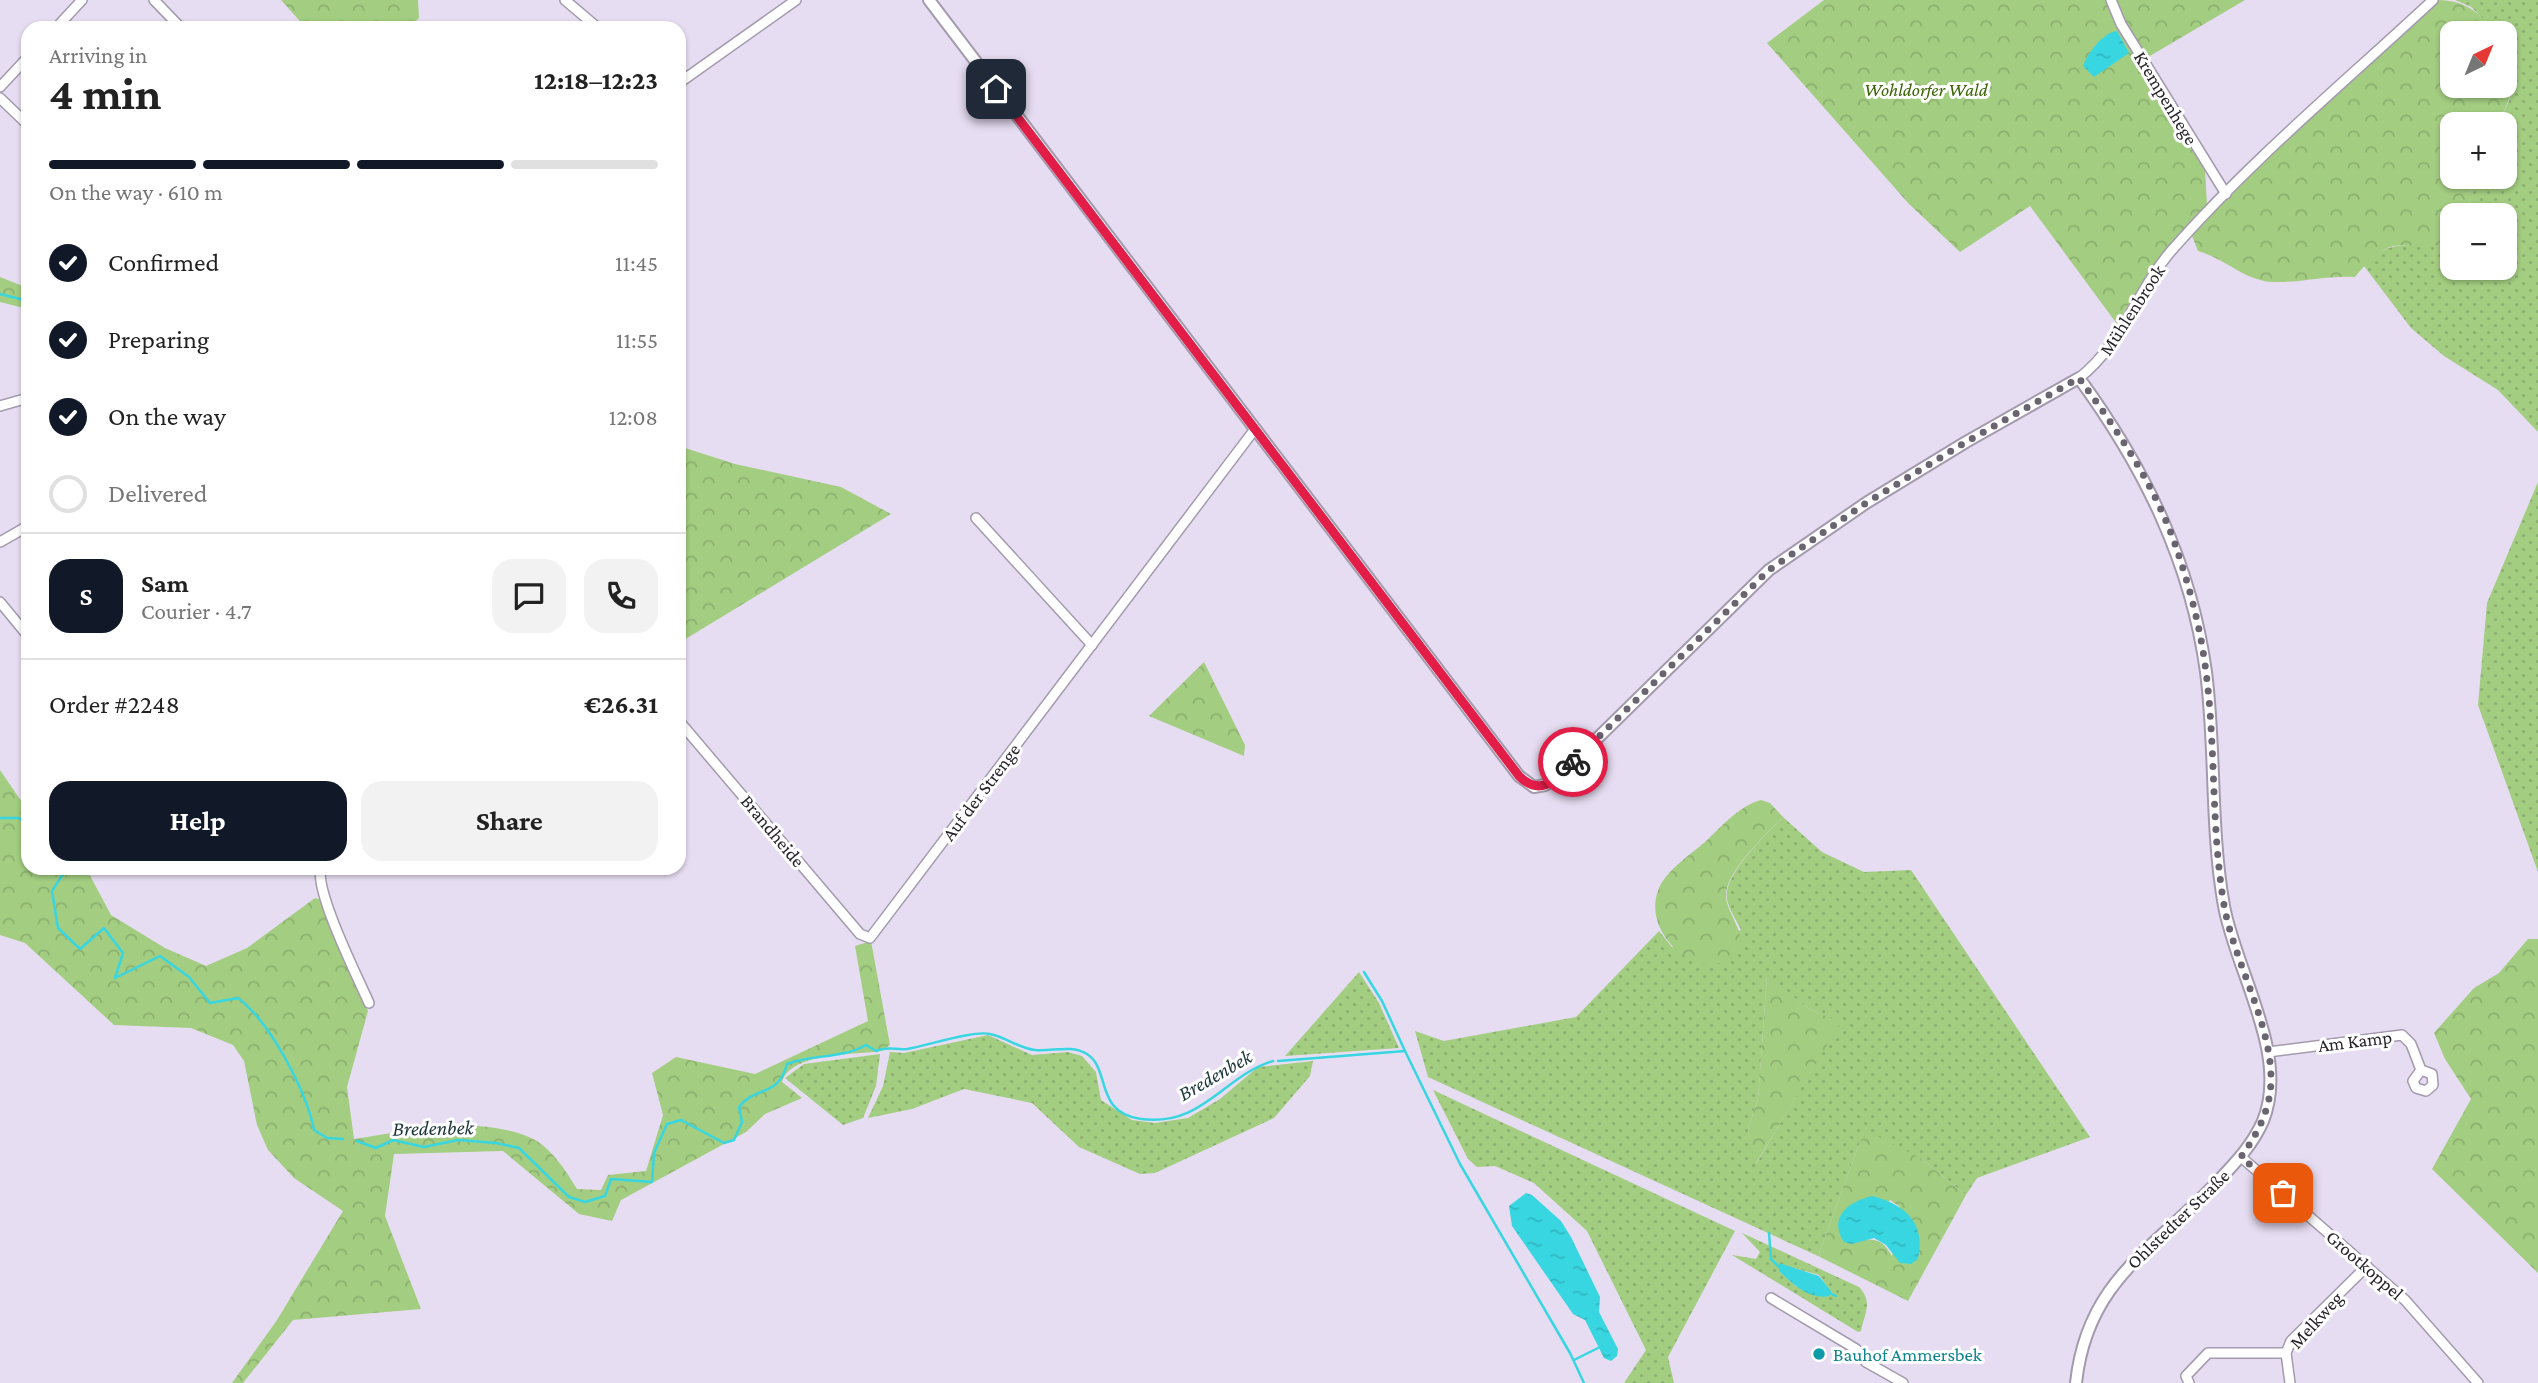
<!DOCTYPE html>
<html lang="en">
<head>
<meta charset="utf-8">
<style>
	body { margin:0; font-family:"Crimson Pro",serif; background:#f2f2f2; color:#222; height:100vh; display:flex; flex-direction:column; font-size:26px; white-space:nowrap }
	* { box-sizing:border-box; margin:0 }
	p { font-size:23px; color:#767676 }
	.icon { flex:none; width:38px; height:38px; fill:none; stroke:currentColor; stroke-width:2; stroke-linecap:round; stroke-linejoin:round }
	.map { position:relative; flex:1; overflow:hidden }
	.details { position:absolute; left:21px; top:21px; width:665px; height:854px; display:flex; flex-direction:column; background:#fff; border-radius:21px; box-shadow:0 2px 5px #0004 }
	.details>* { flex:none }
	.needle { width:46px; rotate:43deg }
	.tools { position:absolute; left:2440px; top:21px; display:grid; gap:14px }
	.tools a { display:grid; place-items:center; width:77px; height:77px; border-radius:14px; background:#fff; box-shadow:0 2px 5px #0004; font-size:35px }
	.pin { position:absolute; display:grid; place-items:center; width:60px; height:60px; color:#fff; margin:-30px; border-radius:14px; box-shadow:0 4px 10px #0006 }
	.courier { position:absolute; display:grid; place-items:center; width:70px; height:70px; margin:-35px; border:5px solid #e11d48; border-radius:50%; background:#fff; color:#222; box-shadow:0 2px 9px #0007 }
	.overview em { font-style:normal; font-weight:700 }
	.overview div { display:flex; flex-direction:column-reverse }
	.overview { display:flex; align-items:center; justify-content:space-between; height:119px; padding:0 28px }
	h1 { font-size:46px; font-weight:700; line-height:52px }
	.bar { display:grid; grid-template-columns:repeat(4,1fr); gap:10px 7px; align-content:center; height:84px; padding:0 28px }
	.bar i { height:9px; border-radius:5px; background:#e0e0e0 }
	.bar .active { background:#111827 }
	.bar p { grid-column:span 4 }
	.line { display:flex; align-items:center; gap:18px; padding:0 28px; border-top:2px solid #e0e0e0 }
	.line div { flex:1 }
	.round { display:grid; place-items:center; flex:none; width:74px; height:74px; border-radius:21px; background:#f2f2f2 }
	ol { padding:0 28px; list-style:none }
	li { display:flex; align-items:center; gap:21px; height:77px }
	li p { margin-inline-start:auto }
	li .icon { padding:7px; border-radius:50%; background:#111827; color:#fff; stroke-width:4 }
	li:last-child { color:#767676 }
	li i { width:38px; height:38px; border:4px solid #e0e0e0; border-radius:50% }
	.button { display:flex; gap:14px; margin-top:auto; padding:14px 28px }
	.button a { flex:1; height:80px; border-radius:21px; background:#111827; color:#fff; font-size:28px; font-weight:700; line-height:80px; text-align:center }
	.button a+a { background:#f2f2f2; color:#222 }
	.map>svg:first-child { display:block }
	.grass { fill:url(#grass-dots); fill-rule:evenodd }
	.forest { fill:url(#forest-crowns); fill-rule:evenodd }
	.water { fill:url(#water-ripples) }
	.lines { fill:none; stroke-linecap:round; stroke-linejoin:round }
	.stream { stroke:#37d6e1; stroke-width:2.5 }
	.minor-casing { stroke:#a49aae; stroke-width:12 }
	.tertiary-casing { stroke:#a49aae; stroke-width:14 }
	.minor { stroke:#fff; stroke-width:9 }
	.tertiary { stroke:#fff; stroke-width:10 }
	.done { stroke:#6a6471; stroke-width:7; stroke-dasharray:0 12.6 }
	.route { stroke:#e11d48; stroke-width:9 }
	.culture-dot { fill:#0f9aa8; stroke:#fff; stroke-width:2.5 }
	.labels { text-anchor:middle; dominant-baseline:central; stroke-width:6; stroke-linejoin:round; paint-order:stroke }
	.park-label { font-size:19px; font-style:italic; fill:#3b6404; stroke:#fff }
	.street-label { font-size:19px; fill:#27232b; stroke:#fff }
	.culture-label { font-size:19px; fill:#0d838f; stroke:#fff; text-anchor:start }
	.water-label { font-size:21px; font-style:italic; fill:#1d3638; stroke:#fff }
</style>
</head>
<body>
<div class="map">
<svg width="2538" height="1383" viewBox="0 0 2538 1383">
	<defs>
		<pattern id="grass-dots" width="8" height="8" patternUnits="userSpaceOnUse" patternTransform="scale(1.75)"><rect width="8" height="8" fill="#a3cd81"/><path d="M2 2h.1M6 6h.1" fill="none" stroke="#8cb070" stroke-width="1.8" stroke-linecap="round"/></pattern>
		<pattern id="forest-crowns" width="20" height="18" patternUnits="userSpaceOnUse" patternTransform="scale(1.75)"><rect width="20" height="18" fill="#a3cd81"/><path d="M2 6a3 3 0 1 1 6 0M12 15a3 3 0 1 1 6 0" fill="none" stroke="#8cb070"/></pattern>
		<pattern id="water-ripples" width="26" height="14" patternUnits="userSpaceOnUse" patternTransform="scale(1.75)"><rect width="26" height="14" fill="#37d6e1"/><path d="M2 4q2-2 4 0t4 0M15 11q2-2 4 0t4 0" fill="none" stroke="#31b7c1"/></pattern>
	</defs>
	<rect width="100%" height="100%" fill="#e7ddf2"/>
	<g class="grass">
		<path d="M 2455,0 L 2538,0 L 2538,432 L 2498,390 L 2444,356 L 2411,328 L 2364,266 C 2391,233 2417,252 2452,242 L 2452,268 L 2504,268 L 2504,215 L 2469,215 L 2471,177 L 2504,177 L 2504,124 L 2496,124 C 2509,106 2516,88 2512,66 C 2510,54 2504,46 2504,33 L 2498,33 L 2471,7 Z"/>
		<path d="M 2538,482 L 2538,872 L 2478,705 L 2487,603 Z"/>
		<path d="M 1783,817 L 1822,852 L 1864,872 L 1911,870 L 2090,1137 L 1977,1178 L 1966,1195 L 1919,1157 L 1860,1142 L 1818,1256 L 1428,1077 L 1415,1031 L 1444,1041 L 1576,1017 L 1659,931 L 1672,947 L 1741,930 C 1737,921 1729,910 1727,899 C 1722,876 1767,833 1783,817 ZM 1767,977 L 1809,1009 L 1840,1022 L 1756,1164 L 1748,1129 L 1758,1099 Z"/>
		<path d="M 1359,972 L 1379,1003 L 1399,1048 L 1285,1056 Z"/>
		<path d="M 988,1035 L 1032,1055 L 1068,1052 L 1082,1056 L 1096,1072 L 1101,1100 L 1132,1120 L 1155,1123 L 1188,1118 L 1220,1099 L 1258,1067 L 1313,1061 L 1310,1076 L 1274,1118 L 1155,1173 L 1140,1174 L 1079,1147 L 1032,1103 L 964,1089 L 912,1109 L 868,1118 L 883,1086 L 890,1052 L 904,1053 Z"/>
		<path d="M 880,1054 L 876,1086 L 863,1118 L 843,1125 L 785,1078 L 804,1064 Z"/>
		<path d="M 1433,1090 L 1735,1231 L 1668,1357 L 1674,1383 L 1624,1383 L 1646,1350 L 1587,1231 L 1534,1183 L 1495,1166 L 1477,1167 L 1468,1159 Z"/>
		<path d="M 1742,1233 L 1859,1287 C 1873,1302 1865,1312 1861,1331 L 1858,1332 L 1732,1255 L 1756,1259 L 1760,1252 ZM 1779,1264 L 1819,1275 L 1827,1286 L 1797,1287 L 1779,1271 Z"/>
	</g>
	<g class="forest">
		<path d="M 281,0 L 418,0 L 419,18 L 409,28 L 306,28 Z"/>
		<path d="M 1824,0 L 2245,0 L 2138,63 L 2150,89 L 2205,169 L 2207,205 C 2169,243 2144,277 2117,324 L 2030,206 L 1960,252 L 1909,204 L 1767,43 Z"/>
		<path d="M 2438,0 C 2466,0 2480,14 2498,33 L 2452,33 L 2452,86 L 2504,86 L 2504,45 C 2516,75 2515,97 2496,124 L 2452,124 L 2452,177 L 2471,177 L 2469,215 L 2452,215 L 2452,242 C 2402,256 2397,225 2355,277 C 2327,275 2300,283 2273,282 C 2245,281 2224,258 2198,251 L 2192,236 L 2198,218 Z"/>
		<path d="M 0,277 L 28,288 L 28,309 L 0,302 Z"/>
		<path d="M 679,446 L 735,464 L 841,487 L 891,514 L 679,643 Z"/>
		<path d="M 1204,662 L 1245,745 L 1244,756 L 1149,716 Z"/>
		<path d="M 0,770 L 28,811 L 28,868 L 86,868 L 111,915 L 165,948 L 206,966 L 247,948 L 315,898 L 322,900 L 368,1011 L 347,1087 L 354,1139 C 411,1130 475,1114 531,1138 C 550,1146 567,1172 577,1189 L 601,1190 L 608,1175 L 646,1171 L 663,1115 L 652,1073 L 676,1057 L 755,1074 L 868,1021 L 855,946 L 871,941 L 890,1045 L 882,1051 C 855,1055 791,1052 782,1082 L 802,1098 L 765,1114 L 746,1132 L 621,1200 L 612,1221 L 579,1214 L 503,1151 L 394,1154 L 385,1216 L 421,1309 L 293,1320 L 243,1383 L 232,1383 L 277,1320 L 343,1211 L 294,1178 L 268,1150 L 257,1125 L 244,1061 L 233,1045 L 191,1028 L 114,1025 L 25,943 L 0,935 Z"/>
		<path d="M 1761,800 L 1770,803 L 1783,817 C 1767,833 1724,873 1726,897 C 1728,914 1741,926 1741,944 C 1717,995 1637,940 1659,888 C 1667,870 1691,854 1705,842 C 1722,826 1739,806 1761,800 Z"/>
		<path d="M 2528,939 L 2538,939 L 2538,1273 L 2432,1169 L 2471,1099 L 2445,1059 L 2434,1033 L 2474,988 L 2499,973 Z"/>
		<path d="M 1767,976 L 1809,1009 L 1841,1022 L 1755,1165 L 1748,1129 L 1758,1099 Z"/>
		<path d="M 1869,1132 L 1919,1157 L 1966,1195 L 1908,1301 L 1818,1256 L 1860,1142 ZM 1890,1200 L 1900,1207 L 1892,1256 C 1884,1242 1877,1238 1862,1240 Z"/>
	</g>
	<g class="water">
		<path d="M 2117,31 L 2129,53 L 2094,77 L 2083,66 C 2088,53 2102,33 2117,31 Z"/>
		<path d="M 1526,1193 L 1532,1195 L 1561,1221 L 1571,1237 L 1600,1297 L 1599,1312 L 1618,1349 L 1617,1356 L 1611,1361 L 1604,1358 L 1585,1320 L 1573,1314 L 1512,1226 L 1509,1206 Z"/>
		<path d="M 1872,1196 C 1905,1204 1926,1223 1918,1259 L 1911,1264 L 1900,1263 L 1886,1245 L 1874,1238 L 1852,1244 L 1844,1242 C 1828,1217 1848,1202 1872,1196 Z"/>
		<path d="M 1779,1263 L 1819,1276 L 1831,1291 L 1830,1296 C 1809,1300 1793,1284 1779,1271 Z"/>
	</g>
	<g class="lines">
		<g class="stream">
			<path d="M 0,294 L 28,301"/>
			<path d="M 0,818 L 19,818 L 28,824"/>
			<path d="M 67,868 L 52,891 L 58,928 L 80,949 L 104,928 L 123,953 L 115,978 L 160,956 L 189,977 L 210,1003 L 238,998 C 270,1022 306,1090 314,1130 L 327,1138 L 343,1139"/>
			<path d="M 1364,972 L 1382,1001 L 1405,1051"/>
			<path d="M 1278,1061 L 1405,1051 L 1460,1164 L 1570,1353 L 1584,1383"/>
			<path d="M 357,1141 L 376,1148 L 393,1140 L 424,1147 L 458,1140 L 496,1143 L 519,1148 L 569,1197 L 585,1202 L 605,1196 L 611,1179 L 652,1182 L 654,1153 L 667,1124 L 681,1120 L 724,1143 L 734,1140 L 742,1122 L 739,1107 C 756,1085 778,1098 787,1064 C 813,1054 842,1059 866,1045 L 876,1051 C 887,1046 895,1050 907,1049 C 926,1046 974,1030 990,1034 C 1005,1037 1019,1048 1035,1050 C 1052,1052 1071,1044 1087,1054 C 1111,1069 1094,1113 1141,1119 C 1203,1127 1223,1076 1273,1061"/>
			<path d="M 1769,1233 L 1771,1259 L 1779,1267"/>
			<path d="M 1830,1293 L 1836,1296"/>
			<path d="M 1574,1360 L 1598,1348"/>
		</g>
		<defs>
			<g id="minor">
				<path d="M 154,0 L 181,28"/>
				<path d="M 565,0 L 598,28"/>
				<path d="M 2111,0 L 2121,24 L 2226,194"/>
				<path d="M 56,28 L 82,0"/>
				<path d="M 679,83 L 796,0"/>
				<path d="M 0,87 L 28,57"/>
				<path d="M 0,98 L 28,125"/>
				<path d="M 2079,378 C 2122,345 2137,290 2172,250 C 2251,160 2345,82 2433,0"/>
				<path d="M 0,406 L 28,398"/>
				<path d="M 976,518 L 1092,645"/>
				<path d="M 0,542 L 28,526"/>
				<path d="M 0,602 L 28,636"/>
				<path d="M 679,721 L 860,934 L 870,938 L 1255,429"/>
				<path d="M 321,868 C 314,890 358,978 369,1003"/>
				<path d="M 2268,1052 L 2402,1035 L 2411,1044 L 2421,1070 L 2432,1074 L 2433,1085 L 2426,1091 L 2416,1088 L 2413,1081 L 2421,1070"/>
				<path d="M 2241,1157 L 2405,1300 L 2478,1383"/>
				<path d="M 1771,1298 L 1856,1349 L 1866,1362 L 1903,1383"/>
				<path d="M 2189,1383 L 2186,1376 L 2208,1353 L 2286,1353"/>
				<path d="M 2290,1383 L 2286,1353 L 2291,1341 L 2367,1266"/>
			</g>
			<path id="tertiary" d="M 929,0 L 1519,776 L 1534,787 L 1545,785 L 1563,772 L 1769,570 L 1866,503 L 1966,442 L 2079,378 C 2144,467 2191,562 2206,672 C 2216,749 2210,828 2224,906 C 2236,972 2290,1055 2263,1121 C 2253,1144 2237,1161 2220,1179 C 2156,1248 2087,1279 2076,1383"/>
		</defs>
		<use href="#minor" class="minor-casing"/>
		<use href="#tertiary" class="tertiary-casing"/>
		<use href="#minor" class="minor"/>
		<use href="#tertiary" class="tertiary"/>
	</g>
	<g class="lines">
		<path class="done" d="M 1573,762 L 1769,570 L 1866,503 L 1966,442 L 2079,378 C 2118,431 2158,490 2178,553 C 2191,592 2201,631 2206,672 C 2216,749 2211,828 2224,905 C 2234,962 2271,1022 2271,1079 C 2271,1108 2258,1133 2241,1157 L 2283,1193"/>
		<path class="route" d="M 996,89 L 1519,776 C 1541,798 1556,779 1573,762"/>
	</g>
	<circle class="culture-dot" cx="1819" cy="1354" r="7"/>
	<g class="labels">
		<g class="park-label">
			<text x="1926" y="89">Wohldorfer Wald</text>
		</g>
		<g class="street-label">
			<text transform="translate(2166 98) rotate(59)">Krempenhege</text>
			<text transform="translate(2132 310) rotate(-57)">Mühlenbrook</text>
			<text transform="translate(981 792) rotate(-53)">Auf der Strenge</text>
			<text transform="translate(773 831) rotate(50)">Brandheide</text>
			<text transform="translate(2355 1041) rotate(-7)">Am Kamp</text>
			<text transform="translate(2178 1219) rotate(-44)">Ohlstedter Straße</text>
			<text transform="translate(2365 1265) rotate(41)">Grootkoppel</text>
			<text transform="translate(2316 1320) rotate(-48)">Melkweg</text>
		</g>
		<g class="culture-label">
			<text x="1833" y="1354">Bauhof Ammersbek</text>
		</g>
		<g class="water-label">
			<text transform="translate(1215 1075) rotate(-30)">Bredenbek</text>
			<text transform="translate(433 1128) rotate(-1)">Bredenbek</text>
		</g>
	</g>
</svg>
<div class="tools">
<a><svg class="needle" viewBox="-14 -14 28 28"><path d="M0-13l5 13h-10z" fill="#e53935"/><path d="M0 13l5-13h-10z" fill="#767676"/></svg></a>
<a>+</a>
<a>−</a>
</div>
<div class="pin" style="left:2283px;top:1193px;background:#ea580c"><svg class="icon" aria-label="bag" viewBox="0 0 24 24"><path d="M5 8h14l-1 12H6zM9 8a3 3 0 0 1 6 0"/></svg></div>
<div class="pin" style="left:996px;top:89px;background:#1f2937"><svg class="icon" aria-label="home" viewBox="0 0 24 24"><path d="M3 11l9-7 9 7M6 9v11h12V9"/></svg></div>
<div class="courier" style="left:1573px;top:762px"><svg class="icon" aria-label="bike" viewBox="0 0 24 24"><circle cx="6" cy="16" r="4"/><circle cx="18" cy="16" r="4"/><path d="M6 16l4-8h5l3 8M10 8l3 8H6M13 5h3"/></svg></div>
<section class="details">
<div class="overview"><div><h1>4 min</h1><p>Arriving in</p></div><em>12:18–12:23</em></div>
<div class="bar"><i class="active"></i><i class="active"></i><i class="active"></i><i></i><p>On the way · 610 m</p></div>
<ol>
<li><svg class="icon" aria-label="check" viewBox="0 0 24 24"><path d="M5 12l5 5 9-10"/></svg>Confirmed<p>11:45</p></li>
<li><svg class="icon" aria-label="check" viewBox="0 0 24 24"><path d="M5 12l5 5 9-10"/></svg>Preparing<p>11:55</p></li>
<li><svg class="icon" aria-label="check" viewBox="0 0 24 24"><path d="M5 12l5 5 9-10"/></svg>On the way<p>12:08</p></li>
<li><i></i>Delivered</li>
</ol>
<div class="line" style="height:126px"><b class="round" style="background:#111827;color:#fff">S</b><div><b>Sam</b><p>Courier · 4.7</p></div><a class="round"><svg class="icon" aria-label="chat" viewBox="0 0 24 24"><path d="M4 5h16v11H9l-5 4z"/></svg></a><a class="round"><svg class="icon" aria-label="phone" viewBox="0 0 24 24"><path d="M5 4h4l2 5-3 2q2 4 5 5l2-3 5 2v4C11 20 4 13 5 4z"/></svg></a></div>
<div class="line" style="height:91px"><div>Order #2248</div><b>€26.31</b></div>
<div class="button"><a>Help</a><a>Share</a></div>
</section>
</div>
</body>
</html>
